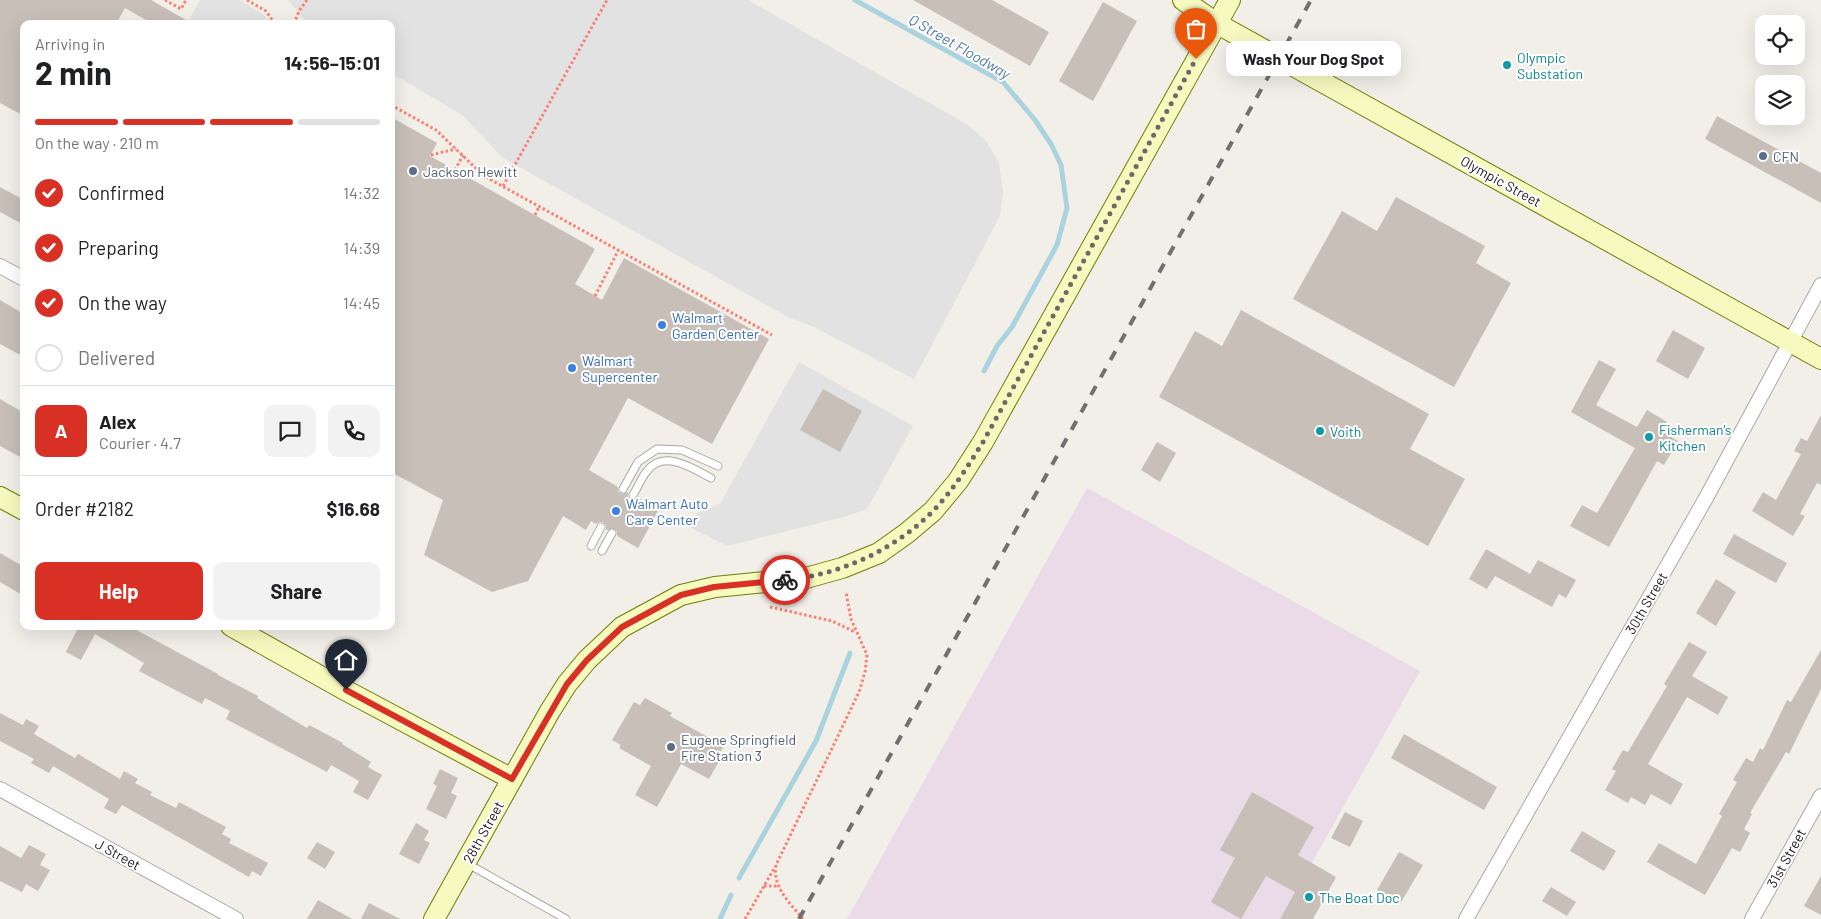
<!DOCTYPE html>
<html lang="en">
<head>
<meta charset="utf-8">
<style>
	body { margin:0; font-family:Barlow,sans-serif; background:#f2f2f2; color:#202124; height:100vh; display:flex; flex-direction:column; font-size:19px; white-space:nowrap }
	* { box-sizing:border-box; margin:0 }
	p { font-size:16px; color:#757577 }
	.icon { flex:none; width:28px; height:28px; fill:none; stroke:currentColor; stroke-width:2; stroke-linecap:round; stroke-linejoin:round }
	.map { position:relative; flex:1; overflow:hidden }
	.side { position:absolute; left:20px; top:20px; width:375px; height:610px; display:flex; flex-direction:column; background:#fff; border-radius:10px; box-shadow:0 5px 20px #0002 }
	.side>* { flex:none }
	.controls { position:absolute; left:1755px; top:15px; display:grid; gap:10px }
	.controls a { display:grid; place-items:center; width:50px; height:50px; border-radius:10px; background:#fff; box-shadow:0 5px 20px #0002; font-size:25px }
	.pin { position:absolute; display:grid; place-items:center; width:42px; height:42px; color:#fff; margin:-51px -21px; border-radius:50% 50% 50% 0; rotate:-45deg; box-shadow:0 0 5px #0007 }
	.pin .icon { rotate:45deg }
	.courier { position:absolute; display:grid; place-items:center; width:50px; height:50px; margin:-25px; border:4px solid #d93025; border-radius:50%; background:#fff; color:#222; box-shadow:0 1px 6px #0007 }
	.bubble { position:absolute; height:35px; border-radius:10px; background:#fff; box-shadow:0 5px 20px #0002; font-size:16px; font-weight:700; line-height:35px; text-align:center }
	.headline em { font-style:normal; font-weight:700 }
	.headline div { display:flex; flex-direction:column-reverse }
	.headline { display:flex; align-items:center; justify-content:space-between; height:85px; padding:0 15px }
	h1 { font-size:32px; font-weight:700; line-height:38px }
	.bar { display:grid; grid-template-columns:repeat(4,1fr); gap:8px 5px; align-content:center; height:60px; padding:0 15px }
	.bar i { height:6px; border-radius:4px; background:#e0e0e0 }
	.bar .on { background:#d93025 }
	.bar p { grid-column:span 4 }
	.line { display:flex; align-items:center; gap:12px; padding:0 15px; border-top:1px solid #e0e0e0 }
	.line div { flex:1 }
	.round { display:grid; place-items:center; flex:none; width:52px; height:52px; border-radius:10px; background:#f2f2f2 }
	ol { padding:0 15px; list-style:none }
	li { display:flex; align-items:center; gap:15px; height:55px }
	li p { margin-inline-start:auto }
	li .icon { padding:5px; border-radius:50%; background:#d93025; color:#fff; stroke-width:4 }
	li:last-child { color:#757577 }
	li i { width:28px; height:28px; border:2px solid #e0e0e0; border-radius:50% }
	.button { display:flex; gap:10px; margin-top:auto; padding:10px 15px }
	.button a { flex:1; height:58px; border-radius:10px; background:#d93025; color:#fff; font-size:20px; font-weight:700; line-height:58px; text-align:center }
	.button a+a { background:#f2f2f2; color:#202124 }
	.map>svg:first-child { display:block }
	.industrial { fill:#ebdbe8 }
	.parking { fill:#e2e2e2 }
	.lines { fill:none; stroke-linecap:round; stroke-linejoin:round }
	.stream { stroke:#aad3df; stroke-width:5 }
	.building { fill:#c7bfb8 }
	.lane-casing { stroke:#a9a9a9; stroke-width:9 }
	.street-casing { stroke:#a9a9a9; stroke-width:16 }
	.secondary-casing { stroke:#707d05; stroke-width:22 }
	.path { stroke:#fa8072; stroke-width:3; stroke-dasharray:2.5 2.5; stroke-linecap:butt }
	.lane { stroke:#fff; stroke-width:7 }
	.street { stroke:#fff; stroke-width:14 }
	.secondary { stroke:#f7fabf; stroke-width:20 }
	.rail { stroke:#707070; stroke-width:4; stroke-dasharray:10 10; stroke-linecap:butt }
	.done { stroke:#6b6a68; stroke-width:5; stroke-dasharray:0 9 }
	.route { stroke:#d93025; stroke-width:6 }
	.culture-dot { fill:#0f9aa8; stroke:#fff; stroke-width:2 }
	.service-dot { fill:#5c6f8a; stroke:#fff; stroke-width:2 }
	.shop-dot { fill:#3f7fe0; stroke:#fff; stroke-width:2 }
	.labels { text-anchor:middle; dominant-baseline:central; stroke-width:4; stroke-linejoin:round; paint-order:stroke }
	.culture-label { font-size:14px; fill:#0d838f; stroke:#fff; text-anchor:start }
	.service-label { font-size:14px; fill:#4e5e75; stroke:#fff; text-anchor:start }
	.street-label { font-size:14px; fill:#222; stroke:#fff }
	.shop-label { font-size:14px; fill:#366cbe; stroke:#fff; text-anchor:start }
	.water-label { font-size:15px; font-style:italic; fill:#4a7aab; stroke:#fff }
</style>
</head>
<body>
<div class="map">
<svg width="1821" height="919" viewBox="0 0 1821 919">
	<rect width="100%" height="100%" fill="#f2efe9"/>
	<path class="industrial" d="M 1087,488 L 1420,671 L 1280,919 L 847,919 Z"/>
	<g class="parking">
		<path d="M 200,0 L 240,0 L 265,16 L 268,24 L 187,24 Z"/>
		<path d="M 288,0 L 748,0 L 968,125 L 986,141 L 999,163 L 1003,191 L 1000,216 L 914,379 L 814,327 L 788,317 L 503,158 L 462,115 L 391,73 L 391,24 L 309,24 Z"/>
		<path d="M 799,362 L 913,426 L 867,509 L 847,516 L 727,546 L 689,527 L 697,513 L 720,504 Z"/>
	</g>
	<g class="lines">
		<g class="stream">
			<path d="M 855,0 L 1003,82 L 1035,120 L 1051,144 L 1061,165 L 1067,208 L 1057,245 L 1012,327 L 997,346 L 984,371"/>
			<path d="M 739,878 L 816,741 L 850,653"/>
			<path d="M 720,919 L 731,895"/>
		</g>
	</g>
	<g class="building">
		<path d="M 0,0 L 151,0 L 193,24 L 153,24 L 125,8 L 116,24 L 24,24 L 24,116 L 0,103 Z"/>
		<path d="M 913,0 L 992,0 L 1049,32 L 1030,66 Z"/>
		<path d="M 1103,2 L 1137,21 L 1093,101 L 1059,81 Z"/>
		<path d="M 1717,116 L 1821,173 L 1821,203 L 1705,139 Z"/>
		<path d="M 391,117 L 437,143 L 430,156 L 595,249 L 575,284 L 602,300 L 624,258 L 769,339 L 712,444 L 628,398 L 589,470 L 618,487 L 618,491 L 621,494 L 628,492 L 628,497 L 631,500 L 635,500 L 638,498 L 659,509 L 638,548 L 617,536 L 617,532 L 615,529 L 606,530 L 606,525 L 603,522 L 599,522 L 596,524 L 591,521 L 586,530 L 563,516 L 528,581 L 492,592 L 424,555 L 443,500 L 391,472 Z"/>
		<path d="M 0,187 L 24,200 L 24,225 L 0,212 Z"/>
		<path d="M 1396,197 L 1485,246 L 1476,263 L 1511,283 L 1454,387 L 1293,299 L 1342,211 L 1377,231 Z"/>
		<path d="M 0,300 L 24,314 L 24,357 L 0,344 Z"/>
		<path d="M 1241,310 L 1429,414 L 1410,449 L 1465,479 L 1428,546 L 1159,397 L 1195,331 L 1222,346 Z"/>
		<path d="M 1673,330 L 1705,348 L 1688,379 L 1656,361 Z"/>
		<path d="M 1599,360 L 1616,369 L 1596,405 L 1637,427 L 1647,410 L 1667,422 L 1661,431 L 1678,441 L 1664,465 L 1657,461 L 1609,547 L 1570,526 L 1582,505 L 1597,513 L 1635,448 L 1571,412 Z"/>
		<path d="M 823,389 L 862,411 L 840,452 L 800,430 Z"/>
		<path d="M 0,399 L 24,413 L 24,459 L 0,446 Z"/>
		<path d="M 1821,415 L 1821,485 L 1817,483 L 1800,514 L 1805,516 L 1793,536 L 1752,511 L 1763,492 L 1776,500 L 1801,454 L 1794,451 L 1801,438 L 1807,441 Z"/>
		<path d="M 1157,442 L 1176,453 L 1160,482 L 1141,470 Z"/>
		<path d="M 1734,534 L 1787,563 L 1776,583 L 1723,554 Z"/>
		<path d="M 1486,549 L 1530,574 L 1538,560 L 1576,580 L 1566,598 L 1559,594 L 1552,607 L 1495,576 L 1487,589 L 1469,579 Z"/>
		<path d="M 0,553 L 24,567 L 24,596 L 0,582 Z"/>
		<path d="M 1716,579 L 1736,592 L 1716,626 L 1696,613 Z"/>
		<path d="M 79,626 L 129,626 L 218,674 L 218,675 L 258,696 L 257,698 L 307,728 L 309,725 L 343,743 L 342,744 L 371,762 L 368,767 L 382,775 L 368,800 L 353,792 L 359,781 L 331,765 L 327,772 L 226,719 L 230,711 L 205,698 L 202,704 L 139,671 L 144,663 L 95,634 L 81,660 L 66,652 Z"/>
		<path d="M 1689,642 L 1707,652 L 1692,676 L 1728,697 L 1718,715 L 1687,697 L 1648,764 L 1683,784 L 1671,805 L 1651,794 L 1645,805 L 1631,797 L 1628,803 L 1605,790 L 1616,771 L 1612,769 L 1623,750 L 1628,752 L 1667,686 L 1664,684 Z"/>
		<path d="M 1821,650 L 1821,689 L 1789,754 L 1786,752 L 1750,813 L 1752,814 L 1744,829 L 1750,833 L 1740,852 L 1732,848 L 1705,895 L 1647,862 L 1659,843 L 1696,864 L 1722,816 L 1719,814 L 1737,782 L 1733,780 L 1746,758 L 1753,762 L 1760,748 L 1763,750 L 1787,700 L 1791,702 Z"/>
		<path d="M 645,698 L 672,713 L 670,716 L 724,746 L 719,754 L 722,756 L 709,779 L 681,764 L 657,807 L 635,795 L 651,766 L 619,748 L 621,745 L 612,740 L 634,702 L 640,705 Z"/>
		<path d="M 0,713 L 23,725 L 26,719 L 39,726 L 34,734 L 75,758 L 78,754 L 120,779 L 124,771 L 138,779 L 135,783 L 152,792 L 150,795 L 176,808 L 179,802 L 226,827 L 222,834 L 231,839 L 229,843 L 268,863 L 261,876 L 252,871 L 249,877 L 122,805 L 116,814 L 104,808 L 109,799 L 53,766 L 49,773 L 31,763 L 34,759 L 0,741 Z"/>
		<path d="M 1404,734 L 1497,787 L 1484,810 L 1391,758 Z"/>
		<path d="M 440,769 L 458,778 L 451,793 L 457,796 L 446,819 L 426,809 L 437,786 L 433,784 Z"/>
		<path d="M 1252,792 L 1314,827 L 1298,855 L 1336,877 L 1313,919 L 1280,919 L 1295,892 L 1266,876 L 1241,919 L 1211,902 L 1235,858 L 1220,850 Z"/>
		<path d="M 1345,812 L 1363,821 L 1350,847 L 1331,838 Z"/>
		<path d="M 416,823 L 429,831 L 424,840 L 430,843 L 419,864 L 399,854 Z"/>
		<path d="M 1582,831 L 1616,851 L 1604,871 L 1570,851 Z"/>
		<path d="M 317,842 L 335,852 L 325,869 L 307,858 Z"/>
		<path d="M 29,845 L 46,854 L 40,865 L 50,870 L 38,891 L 26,884 L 22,892 L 0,881 L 0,846 L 21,858 Z"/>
		<path d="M 1399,852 L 1423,865 L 1400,904 L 1377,890 Z"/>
		<path d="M 1821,876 L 1821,915 L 1804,906 Z"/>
		<path d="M 1551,887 L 1576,902 L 1567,916 L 1542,901 Z"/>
		<path d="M 318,900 L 352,919 L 307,919 Z"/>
		<path d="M 369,903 L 400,919 L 361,919 Z"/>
	</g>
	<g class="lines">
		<defs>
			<g id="lane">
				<path d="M 623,489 L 638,462 L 657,449 L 682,450 L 718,466"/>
				<path d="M 633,495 C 638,487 641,478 647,471 C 664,449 692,468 711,478"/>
				<path d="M 591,546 L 601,527"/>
				<path d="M 602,551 L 612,533"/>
				<path d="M 468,864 L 566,919"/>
			</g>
			<g id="street">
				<path d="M 0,266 L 24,279"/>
				<path d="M 0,789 L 236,919"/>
				<path d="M 1466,919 L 1706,498 L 1821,285"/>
				<path d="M 1752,919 L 1821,796"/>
			</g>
			<g id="secondary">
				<path d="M 1183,0 L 1216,23 L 1821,359"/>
				<path d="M 0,497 L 24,510"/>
				<path d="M 231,626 L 345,690 L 512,779"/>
				<path d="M 434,919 L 550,711 L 567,684 L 587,660 L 622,627 L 681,595 L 715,587 L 806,578 L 842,568 L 879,553 L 907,533 L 933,511 L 958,481 L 983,442 L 1230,0"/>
			</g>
		</defs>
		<use href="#lane" class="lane-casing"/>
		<use href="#street" class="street-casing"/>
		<use href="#secondary" class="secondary-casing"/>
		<g class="path">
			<path d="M 165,0 L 181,9 L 186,0"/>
			<path d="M 247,0 L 266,11 L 275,24"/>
			<path d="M 294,24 L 299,11 L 307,0"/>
			<path d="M 391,105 L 436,130 L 484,176 L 772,335"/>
			<path d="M 431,155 L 456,149"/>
			<path d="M 455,170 L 463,155"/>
			<path d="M 503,186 L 607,0"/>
			<path d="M 535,215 L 539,207"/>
			<path d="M 595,296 L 618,251"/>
			<path d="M 770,607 L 832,621 L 855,632"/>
			<path d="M 764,886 L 778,886"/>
			<path d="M 745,919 L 775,867"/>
			<path d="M 803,919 C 790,903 772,887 776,865 L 859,692 L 865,672 L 867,655 L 851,619 L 846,592"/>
		</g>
		<use href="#lane" class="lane"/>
		<use href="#street" class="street"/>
		<use href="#secondary" class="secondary"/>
		<path class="rail" d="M 799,919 L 1311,0"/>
	</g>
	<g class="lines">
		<path class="done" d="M 785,580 C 840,575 895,550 934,510 C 953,490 968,466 983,442 L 1196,59"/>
		<path class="route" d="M 346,690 L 512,779 L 567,684 L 587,660 L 622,627 L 681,595 L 714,587 L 785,580"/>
	</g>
	<g class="culture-dot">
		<circle cx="1507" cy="65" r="5"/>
		<circle cx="1320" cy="431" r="5"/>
		<circle cx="1649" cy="437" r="5"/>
		<circle cx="1309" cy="897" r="5"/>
	</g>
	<g class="service-dot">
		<circle cx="1763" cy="156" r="5"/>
		<circle cx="413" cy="171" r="5"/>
		<circle cx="671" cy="747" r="5"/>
	</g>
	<g class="shop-dot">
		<circle cx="662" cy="325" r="5"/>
		<circle cx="572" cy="368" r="5"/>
		<circle cx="616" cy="511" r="5"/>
	</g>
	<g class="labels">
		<g class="culture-label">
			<text x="1517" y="57">Olympic<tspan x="1517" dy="16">Substation</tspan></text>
			<text x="1659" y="429">Fisherman’s<tspan x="1659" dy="16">Kitchen</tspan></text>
			<text x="1330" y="431">Voith</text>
			<text x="1319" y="897">The Boat Doc</text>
		</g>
		<g class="service-label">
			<text x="1773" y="156">CFN</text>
			<text x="423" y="171">Jackson Hewitt</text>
			<text x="681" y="739">Eugene Springfield<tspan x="681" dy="16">Fire Station 3</tspan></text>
		</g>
		<g class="street-label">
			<text transform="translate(1501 181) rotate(29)">Olympic Street</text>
			<text transform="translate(1646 603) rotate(-60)">30th Street</text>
			<text transform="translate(483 832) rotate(-61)">28th Street</text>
			<text transform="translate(118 854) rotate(29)">J Street</text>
			<text transform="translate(1786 858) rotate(-61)">31st Street</text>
		</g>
		<g class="shop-label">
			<text x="672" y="317">Walmart<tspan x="672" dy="16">Garden Center</tspan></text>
			<text x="582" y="360">Walmart<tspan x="582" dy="16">Supercenter</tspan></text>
			<text x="626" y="503">Walmart Auto<tspan x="626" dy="16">Care Center</tspan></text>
		</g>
		<g class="water-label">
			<text transform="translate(960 46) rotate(30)">Q Street Floodway</text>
		</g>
	</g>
</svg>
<div class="controls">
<a><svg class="icon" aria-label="locate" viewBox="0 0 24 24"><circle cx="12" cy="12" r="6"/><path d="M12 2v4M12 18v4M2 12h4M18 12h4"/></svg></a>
<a><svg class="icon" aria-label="layers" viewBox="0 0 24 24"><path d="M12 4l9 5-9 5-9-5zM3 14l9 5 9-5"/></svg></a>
</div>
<div class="pin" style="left:1196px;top:59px;background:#ea580c"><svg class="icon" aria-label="bag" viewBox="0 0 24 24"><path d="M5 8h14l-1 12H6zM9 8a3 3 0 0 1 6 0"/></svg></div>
<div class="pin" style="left:346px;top:690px;background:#1f2937"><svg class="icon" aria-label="home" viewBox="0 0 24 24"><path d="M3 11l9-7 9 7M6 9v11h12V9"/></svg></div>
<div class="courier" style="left:785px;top:580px"><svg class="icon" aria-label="bike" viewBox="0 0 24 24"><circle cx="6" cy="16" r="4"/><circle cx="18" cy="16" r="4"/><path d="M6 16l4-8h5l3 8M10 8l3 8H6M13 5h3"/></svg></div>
<div class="bubble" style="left:1226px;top:41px;width:175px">Wash Your Dog Spot</div>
<section class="side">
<div class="headline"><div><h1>2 min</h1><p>Arriving in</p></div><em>14:56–15:01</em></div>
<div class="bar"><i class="on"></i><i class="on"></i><i class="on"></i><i></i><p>On the way · 210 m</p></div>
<ol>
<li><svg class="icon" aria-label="check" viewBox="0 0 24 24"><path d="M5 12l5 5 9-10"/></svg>Confirmed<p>14:32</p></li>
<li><svg class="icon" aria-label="check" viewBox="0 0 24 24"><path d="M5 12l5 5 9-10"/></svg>Preparing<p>14:39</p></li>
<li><svg class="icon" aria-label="check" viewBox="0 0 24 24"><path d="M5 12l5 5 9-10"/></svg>On the way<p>14:45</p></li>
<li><i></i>Delivered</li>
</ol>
<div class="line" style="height:90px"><b class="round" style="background:#d93025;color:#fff">A</b><div><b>Alex</b><p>Courier · 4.7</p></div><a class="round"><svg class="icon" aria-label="chat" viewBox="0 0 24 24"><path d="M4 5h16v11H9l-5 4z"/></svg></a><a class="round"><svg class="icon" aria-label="phone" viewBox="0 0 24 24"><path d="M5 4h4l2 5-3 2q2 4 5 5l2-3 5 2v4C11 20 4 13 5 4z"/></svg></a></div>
<div class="line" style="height:65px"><div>Order #2182</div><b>$16.68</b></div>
<div class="button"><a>Help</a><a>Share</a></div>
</section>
</div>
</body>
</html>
